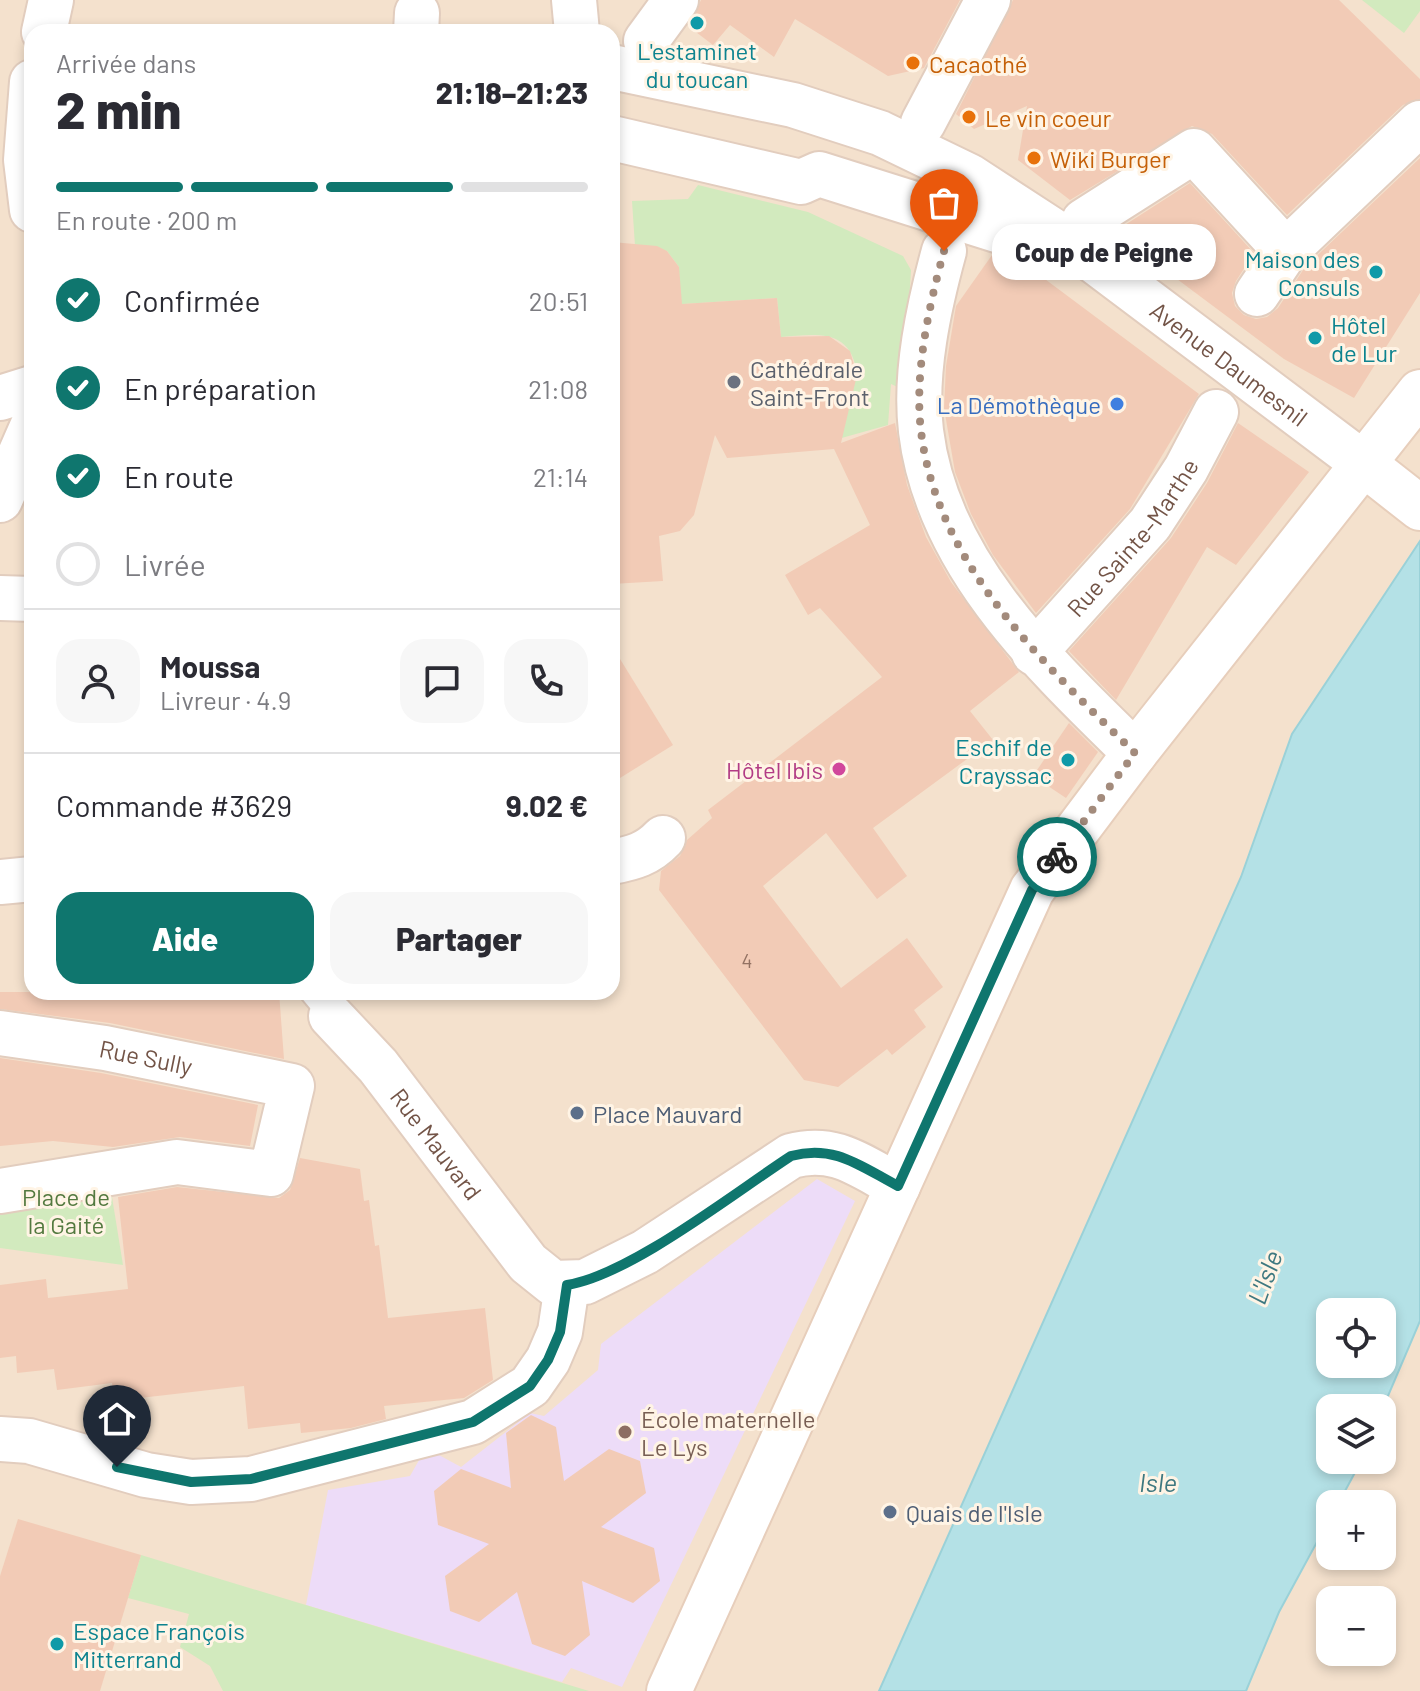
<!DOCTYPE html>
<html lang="fr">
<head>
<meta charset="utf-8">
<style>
	body { margin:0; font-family:Barlow,sans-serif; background:#f7f7f7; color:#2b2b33; height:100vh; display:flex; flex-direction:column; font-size:30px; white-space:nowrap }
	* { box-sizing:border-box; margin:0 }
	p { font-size:26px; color:#7c7c81 }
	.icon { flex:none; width:44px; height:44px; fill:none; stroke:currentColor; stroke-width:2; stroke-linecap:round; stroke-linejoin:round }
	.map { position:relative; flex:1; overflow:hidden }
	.sheet { position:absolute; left:24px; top:24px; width:596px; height:976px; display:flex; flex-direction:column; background:#fff; border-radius:24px; box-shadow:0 4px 12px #0003 }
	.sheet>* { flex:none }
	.tools { position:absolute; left:1316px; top:1298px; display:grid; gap:16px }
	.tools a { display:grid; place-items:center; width:80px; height:80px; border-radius:16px; background:#fff; box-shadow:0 4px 12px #0003; font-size:40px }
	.pin { position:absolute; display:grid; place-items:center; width:68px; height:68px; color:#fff; margin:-82px -34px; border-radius:50% 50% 50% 0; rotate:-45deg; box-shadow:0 0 8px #0007 }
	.pin .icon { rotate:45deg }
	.courier { position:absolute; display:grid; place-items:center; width:80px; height:80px; margin:-40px; border:6px solid #0f766e; border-radius:50%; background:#fff; color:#222; box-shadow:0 2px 10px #0007 }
	.bubble { position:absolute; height:56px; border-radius:24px; background:#fff; box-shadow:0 4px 12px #0003; font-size:26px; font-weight:800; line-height:56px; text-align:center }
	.summary em { font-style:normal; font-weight:800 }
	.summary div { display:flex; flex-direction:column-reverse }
	.summary { display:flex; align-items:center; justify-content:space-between; height:136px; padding:0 32px }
	h1 { font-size:52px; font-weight:800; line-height:60px }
	.bar { display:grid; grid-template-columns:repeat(4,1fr); gap:12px 8px; align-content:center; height:96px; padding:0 32px }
	.bar i { height:10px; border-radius:6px; background:#e1e1e2 }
	.bar .active { background:#0f766e }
	.bar p { grid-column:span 4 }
	.line { display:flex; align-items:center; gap:20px; padding:0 32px; border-top:2px solid #e1e1e2 }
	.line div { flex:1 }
	.round { display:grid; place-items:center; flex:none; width:84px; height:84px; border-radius:24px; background:#f7f7f7 }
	ol { padding:0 32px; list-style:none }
	li { display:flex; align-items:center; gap:24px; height:88px }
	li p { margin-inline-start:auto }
	li .icon { padding:8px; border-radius:50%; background:#0f766e; color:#fff; stroke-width:4 }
	li:last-child { color:#7c7c81 }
	li i { width:44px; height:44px; border:4px solid #e1e1e2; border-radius:50% }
	.action { display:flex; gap:16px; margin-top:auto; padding:16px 32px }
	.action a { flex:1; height:92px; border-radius:24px; background:#0f766e; color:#fff; font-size:32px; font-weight:800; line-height:92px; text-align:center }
	.action a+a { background:#f7f7f7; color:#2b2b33 }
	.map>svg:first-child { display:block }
	.residential { fill:#f4e1cd; fill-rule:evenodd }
	.education { fill:#eddcf8 }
	.green { fill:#d2eabe }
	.water { fill:#b4e1e6; stroke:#9ad1d8; stroke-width:2; fill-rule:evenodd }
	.building { fill:#f2cbb6 }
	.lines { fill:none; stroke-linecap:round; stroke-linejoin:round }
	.lane-casing { stroke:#e2cdbe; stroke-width:26 }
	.street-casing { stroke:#e2cdbe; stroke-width:48 }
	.secondary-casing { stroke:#e7cebb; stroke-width:48 }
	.lane { stroke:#fff; stroke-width:22 }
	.street { stroke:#fff; stroke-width:44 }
	.secondary { stroke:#fff; stroke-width:44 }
	.done { stroke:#a38b7c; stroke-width:8; stroke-dasharray:0 14.4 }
	.route { stroke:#0f766e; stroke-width:10 }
	.culture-dot { fill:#0f9aa8; stroke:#fff4e5; stroke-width:3 }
	.food-dot { fill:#e8710a; stroke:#fff4e5; stroke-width:3 }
	.worship-dot { fill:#6b7280; stroke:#fff4e5; stroke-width:3 }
	.shop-dot { fill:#3f7fe0; stroke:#fff4e5; stroke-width:3 }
	.hotel-dot { fill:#d1479c; stroke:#fff4e5; stroke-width:3 }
	.service-dot { fill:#5c6f8a; stroke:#fff4e5; stroke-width:3 }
	.education-dot { fill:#8d6e63; stroke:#fff4e5; stroke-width:3 }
	.labels { text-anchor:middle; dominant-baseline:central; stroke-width:6; stroke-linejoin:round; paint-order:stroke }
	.number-label { font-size:20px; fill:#937263 }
	.culture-label { font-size:24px; fill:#0d838f; stroke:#fff4e5; text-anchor:end }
	.food-label { font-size:24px; fill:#c56008; stroke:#fff4e5; text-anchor:start }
	.street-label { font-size:24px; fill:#735447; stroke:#fff4e5 }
	.worship-label { font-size:24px; fill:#5b616d; stroke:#fff4e5; text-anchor:start }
	.shop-label { font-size:24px; fill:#366cbe; stroke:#fff4e5; text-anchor:end }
	.hotel-label { font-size:24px; fill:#b23c85; stroke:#fff4e5; text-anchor:end }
	.service-label { font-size:24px; fill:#4e5e75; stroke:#fff4e5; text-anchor:start }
	.park-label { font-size:24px; fill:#53793f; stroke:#fff4e5 }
	.education-label { font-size:24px; fill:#785e54; stroke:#fff4e5; text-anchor:start }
	.water-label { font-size:26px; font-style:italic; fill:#3e7880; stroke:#fff4e5 }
</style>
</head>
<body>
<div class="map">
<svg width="1420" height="1691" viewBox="0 0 1420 1691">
	<rect width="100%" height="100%" fill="#fcf0df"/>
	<g class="residential">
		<path d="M 0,0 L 1420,0 L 1420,541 L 1292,734 L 1241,877 L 879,1691 L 0,1691 ZM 32,32 L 612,32 L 612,992 L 32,992 Z"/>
		<path d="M 1420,1321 L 1420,1691 L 1246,1691 L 1279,1612 L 1330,1518 L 1330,1556 L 1382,1556 L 1382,1504 L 1338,1504 L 1361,1460 L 1382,1460 L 1382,1410 ZM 1330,1600 L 1382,1600 L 1382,1652 L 1330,1652 Z"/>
	</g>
	<path class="education" d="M 817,1179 L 855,1201 L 622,1687 L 571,1668 L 562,1682 L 306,1605 L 328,1490 L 410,1476 L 426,1448 L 461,1467 L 530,1413 L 544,1416 L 598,1370 L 601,1344 Z"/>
	<g class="green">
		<path d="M 1362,0 L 1420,0 L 1420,11 L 1404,33 Z"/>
		<path d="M 698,185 L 808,212 L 903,256 L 911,270 L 904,390 L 891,384 L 888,425 L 788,453 L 785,415 L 857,375 C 852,328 817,334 781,337 L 777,298 L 653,306 L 679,267 L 667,251 L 635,246 L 632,201 L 688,199 Z"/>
		<path d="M 106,1160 L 123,1265 L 0,1248 L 0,1167 Z"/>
		<path d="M 141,1555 L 589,1691 L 223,1691 L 210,1666 L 180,1647 L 189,1614 L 128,1598 Z"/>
	</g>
	<path class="water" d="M 1420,541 L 1420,1321 L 1382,1410 L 1330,1408 L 1330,1460 L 1361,1460 L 1359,1465 L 1338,1504 L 1330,1504 L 1330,1518 L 1279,1612 L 1246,1691 L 879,1691 L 1241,877 L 1292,734 ZM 1330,1312 L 1382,1312 L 1382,1364 L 1330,1364 Z"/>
	<g class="building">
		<path d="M 701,0 L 960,0 L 924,68 L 888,76 L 795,19 L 774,57 L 730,25 L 713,45 L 688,26 Z"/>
		<path d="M 1013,0 L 1339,0 L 1420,79 L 1420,99 L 1403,105 L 1287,215 L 1212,134 L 1192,126 L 1070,200 L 1018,160 L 1027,106 L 974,129 L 956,114 Z"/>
		<path d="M 1420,158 L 1420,293 L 1354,398 L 1284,359 L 1114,232 L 1190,183 L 1254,253 L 1236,281 L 1232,293 L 1235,306 L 1244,315 L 1256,319 L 1267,317 L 1278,308 L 1305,267 Z"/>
		<path d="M 612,242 L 657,246 L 667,251 L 679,267 L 682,304 L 777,298 L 781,337 L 829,336 L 850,351 L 857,375 L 841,443 L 895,423 L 907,485 L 926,537 L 951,582 L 1019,672 L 970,711 L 993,740 L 873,828 L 907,876 L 877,899 L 826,833 L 763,886 L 841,988 L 907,938 L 943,987 L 914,1010 L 926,1027 L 892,1055 L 887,1049 L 838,1087 L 804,1080 L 659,890 L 661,871 L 680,856 L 687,840 L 712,818 L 708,810 L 882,677 L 820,608 L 808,615 L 785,575 L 870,525 L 834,449 L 727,458 L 715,435 L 694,515 L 680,531 L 659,536 L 663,581 L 612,584 Z"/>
		<path d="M 1010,253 L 1199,394 L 1130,509 L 1036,613 L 993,555 L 971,514 L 955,472 L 944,408 L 946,366 L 956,306 L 992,255 Z"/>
		<path d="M 1238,423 L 1309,472 L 1236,565 L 1207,547 L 1116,700 L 1069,651 L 1171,538 L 1207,483 Z"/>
		<path d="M 612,646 L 673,745 L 612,783 Z"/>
		<path d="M 1069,723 L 1098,752 L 1066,798 L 1033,776 Z"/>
		<path d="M 0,992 L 279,992 L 284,1059 L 110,1023 L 0,1009 Z"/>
		<path d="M 0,1058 L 101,1073 L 258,1105 L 250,1146 L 180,1137 L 113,1147 L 53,1141 L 0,1146 Z"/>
		<path d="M 300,1158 L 360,1169 L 364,1201 L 369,1200 L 375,1246 L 379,1245 L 388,1318 L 485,1308 L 493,1380 L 464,1398 L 384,1406 L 386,1419 L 351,1428 L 301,1433 L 300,1423 L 248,1429 L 244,1386 L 114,1401 L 112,1383 L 57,1390 L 54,1369 L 17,1373 L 16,1356 L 0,1358 L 0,1285 L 46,1279 L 48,1298 L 128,1289 L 118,1197 L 177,1187 L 279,1198 L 290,1190 Z"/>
		<path d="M 531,1415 L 556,1427 L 564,1481 L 609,1449 L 640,1461 L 646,1493 L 601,1527 L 654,1548 L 660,1581 L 633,1603 L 582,1581 L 590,1635 L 565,1656 L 532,1644 L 517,1592 L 479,1622 L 450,1611 L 445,1576 L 489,1544 L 438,1525 L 434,1491 L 461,1469 L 511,1488 L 506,1433 Z"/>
		<path d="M 18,1519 L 141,1555 L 100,1691 L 0,1691 L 0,1576 Z"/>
	</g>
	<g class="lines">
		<defs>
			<path id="lane" d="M 311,992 L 331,1016"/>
			<g id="street">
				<path d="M 574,0 L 577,32"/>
				<path d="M 44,32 L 51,0"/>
				<path d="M 416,32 L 417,13"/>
				<path d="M 646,41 L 676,0"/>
				<path id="s1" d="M 612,67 L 793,105 L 880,133 L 969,176 L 1061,236 L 1364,464"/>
				<path d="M 32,82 L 26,160 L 32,210"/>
				<path d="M 923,123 L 988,0"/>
				<path d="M 612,138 L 801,182 L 819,174 L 1000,231"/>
				<path d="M 1084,221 L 1194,151 L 1286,251"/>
				<path d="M 944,251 C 929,306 914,373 921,431 C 937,564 1044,664 1135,753"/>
				<path d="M 1257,294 L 1286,251 L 1420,123"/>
				<path d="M 0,398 L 32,388"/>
				<path d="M 0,500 L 32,427"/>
				<path d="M 0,598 L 32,599"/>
				<path id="s2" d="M 1034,653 L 1150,524 L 1186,469 L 1216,412"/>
				<path d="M 612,862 C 633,858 648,854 663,838"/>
				<path d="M 0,882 L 32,879"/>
				<path id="s3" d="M 331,1016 L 378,1066 L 528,1263 L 553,1283 L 585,1282 L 645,1252 L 791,1156 C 835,1144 860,1166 898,1186"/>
				<path id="s4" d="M 0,1033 L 105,1048 L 292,1086 L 271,1174 L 177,1162 L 0,1191"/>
				<path d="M 0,1439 L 29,1441 L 146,1475 L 191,1482 L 251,1479 L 473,1422 L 530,1386 L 548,1360 L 560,1332 L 567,1285"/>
			</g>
			<g id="secondary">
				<path d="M 1364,464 L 1420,508"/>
				<path d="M 669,1691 L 1032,890 L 1135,753 L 1420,392"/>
			</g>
		</defs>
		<use href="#lane" class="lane-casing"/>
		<use href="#street" class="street-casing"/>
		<use href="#secondary" class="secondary-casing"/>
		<use href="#lane" class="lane"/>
		<use href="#street" class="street"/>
		<use href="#secondary" class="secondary"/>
	</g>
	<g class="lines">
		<path class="done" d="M 944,251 C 929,306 914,373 921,431 C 937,565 1044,664 1135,753 L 1057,857"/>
		<path class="route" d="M 117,1467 L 191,1482 L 251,1479 L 473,1422 L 530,1386 L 548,1360 L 560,1332 L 567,1285 C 630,1275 734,1193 791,1156 C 834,1144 860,1166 898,1186 L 1032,890 L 1057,857"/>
	</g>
	<g class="culture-dot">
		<circle cx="697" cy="23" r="8"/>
		<circle cx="1376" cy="272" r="8"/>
		<circle cx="1315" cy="338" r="8"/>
		<circle cx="1068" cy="760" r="8"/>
		<circle cx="57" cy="1644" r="8"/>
	</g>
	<g class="food-dot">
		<circle cx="913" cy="63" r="8"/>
		<circle cx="969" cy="117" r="8"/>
		<circle cx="1034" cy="158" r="8"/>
	</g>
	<circle class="worship-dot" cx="734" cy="382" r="8"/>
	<circle class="shop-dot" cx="1117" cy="404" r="8"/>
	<circle class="hotel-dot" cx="839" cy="769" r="8"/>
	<g class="service-dot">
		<circle cx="577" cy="1113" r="8"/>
		<circle cx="890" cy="1512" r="8"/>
	</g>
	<circle class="education-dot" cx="625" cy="1432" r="8"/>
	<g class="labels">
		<g class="number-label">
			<text x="747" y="960">4</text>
		</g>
		<g class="culture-label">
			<text x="697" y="50" text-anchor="middle">L'estaminet<tspan x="697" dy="28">du toucan</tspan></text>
			<text x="1360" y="258">Maison des<tspan x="1360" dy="28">Consuls</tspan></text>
			<text x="1331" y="324" text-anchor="start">Hôtel<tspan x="1331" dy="28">de Lur</tspan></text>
			<text x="1052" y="746">Eschif de<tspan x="1052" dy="28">Crayssac</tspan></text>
			<text x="73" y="1630" text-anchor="start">Espace François<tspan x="73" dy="28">Mitterrand</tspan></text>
		</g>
		<g class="food-label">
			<text x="929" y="63">Cacaothé</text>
			<text x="985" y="117">Le vin coeur</text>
			<text x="1050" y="158">Wiki Burger</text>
		</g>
		<g class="street-label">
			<text stroke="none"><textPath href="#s1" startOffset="696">Avenue Daumesnil</textPath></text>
			<text stroke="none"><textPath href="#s2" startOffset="152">Rue Sainte-Marthe</textPath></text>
			<text stroke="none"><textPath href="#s4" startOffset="148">Rue Sully</textPath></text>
			<text stroke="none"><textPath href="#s3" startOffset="166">Rue Mauvard</textPath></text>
		</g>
		<g class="worship-label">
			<text x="750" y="368">Cathédrale<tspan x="750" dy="28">Saint-Front</tspan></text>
		</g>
		<g class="shop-label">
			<text x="1101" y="404">La Démothèque</text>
		</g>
		<g class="hotel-label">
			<text x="823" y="769">Hôtel Ibis</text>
		</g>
		<g class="service-label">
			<text x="593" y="1113">Place Mauvard</text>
			<text x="906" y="1512">Quais de l'Isle</text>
		</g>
		<g class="park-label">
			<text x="66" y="1196">Place de<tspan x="66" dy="28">la Gaité</tspan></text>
		</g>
		<g class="education-label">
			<text x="641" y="1418">École maternelle<tspan x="641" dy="28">Le Lys</tspan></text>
		</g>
		<g class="water-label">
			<text transform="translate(1264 1277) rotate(-70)">L'Isle</text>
			<text x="1158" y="1481">Isle</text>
		</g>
	</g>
</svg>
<div class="tools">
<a><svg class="icon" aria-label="locate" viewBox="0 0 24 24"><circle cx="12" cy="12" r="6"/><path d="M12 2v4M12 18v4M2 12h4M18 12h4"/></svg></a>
<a><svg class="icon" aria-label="layers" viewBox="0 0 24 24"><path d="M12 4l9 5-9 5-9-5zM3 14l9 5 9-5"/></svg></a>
<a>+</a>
<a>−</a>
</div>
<div class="pin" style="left:944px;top:251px;background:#ea580c"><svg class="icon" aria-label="bag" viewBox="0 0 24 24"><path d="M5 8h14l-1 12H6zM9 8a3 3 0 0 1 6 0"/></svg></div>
<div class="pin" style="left:117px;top:1467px;background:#1f2937"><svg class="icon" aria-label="home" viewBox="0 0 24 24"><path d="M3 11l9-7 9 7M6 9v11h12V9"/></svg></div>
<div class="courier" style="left:1057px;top:857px"><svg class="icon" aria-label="bike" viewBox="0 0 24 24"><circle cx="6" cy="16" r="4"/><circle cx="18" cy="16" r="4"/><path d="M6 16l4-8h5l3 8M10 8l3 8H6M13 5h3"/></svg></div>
<div class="bubble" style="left:992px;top:224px;width:224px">Coup de Peigne</div>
<section class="sheet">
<div class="summary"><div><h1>2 min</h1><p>Arrivée dans</p></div><em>21:18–21:23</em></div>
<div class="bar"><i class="active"></i><i class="active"></i><i class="active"></i><i></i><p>En route · 200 m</p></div>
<ol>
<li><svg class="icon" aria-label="check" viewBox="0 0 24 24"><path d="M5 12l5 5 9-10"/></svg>Confirmée<p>20:51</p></li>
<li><svg class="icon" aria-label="check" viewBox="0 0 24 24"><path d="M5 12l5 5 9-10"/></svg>En préparation<p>21:08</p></li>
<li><svg class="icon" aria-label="check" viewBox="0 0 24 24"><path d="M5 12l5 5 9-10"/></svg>En route<p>21:14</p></li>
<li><i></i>Livrée</li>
</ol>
<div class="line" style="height:144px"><a class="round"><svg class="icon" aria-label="person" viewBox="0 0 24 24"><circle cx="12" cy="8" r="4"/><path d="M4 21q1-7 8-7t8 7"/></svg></a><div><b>Moussa</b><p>Livreur · 4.9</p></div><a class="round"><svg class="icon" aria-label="chat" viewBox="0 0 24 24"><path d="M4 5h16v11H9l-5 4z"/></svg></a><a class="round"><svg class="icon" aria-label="phone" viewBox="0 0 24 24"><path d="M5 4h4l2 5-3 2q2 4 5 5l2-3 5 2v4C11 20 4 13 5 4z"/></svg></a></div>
<div class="line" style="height:104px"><div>Commande #3629</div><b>9.02 €</b></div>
<div class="action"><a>Aide</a><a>Partager</a></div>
</section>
</div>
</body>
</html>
